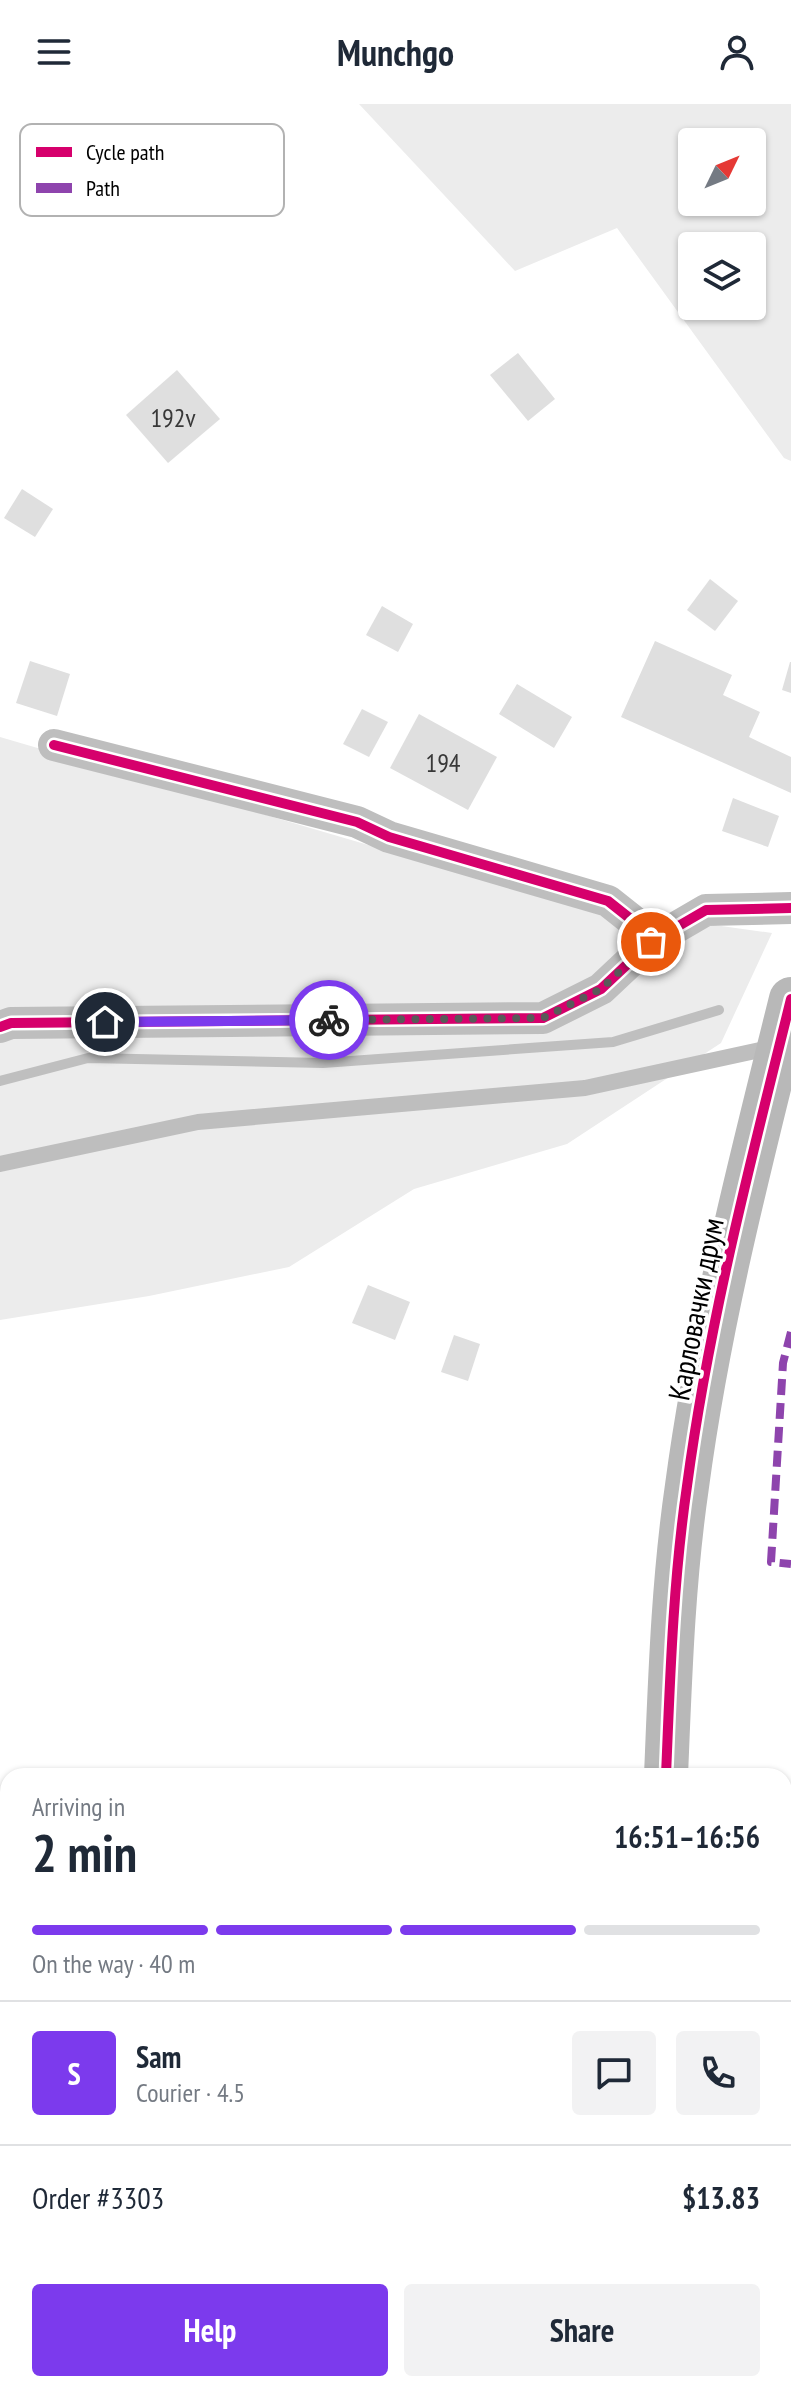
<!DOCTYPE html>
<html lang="en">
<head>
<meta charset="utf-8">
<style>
	body { margin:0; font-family:"PT Sans Narrow",sans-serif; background:#f2f2f3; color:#1f2937; height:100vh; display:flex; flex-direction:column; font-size:30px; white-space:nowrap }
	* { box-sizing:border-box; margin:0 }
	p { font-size:26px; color:#747a83 }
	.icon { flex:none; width:44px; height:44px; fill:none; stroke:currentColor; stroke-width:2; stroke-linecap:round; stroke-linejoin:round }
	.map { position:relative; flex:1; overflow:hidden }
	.side { position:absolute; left:0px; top:1664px; width:792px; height:624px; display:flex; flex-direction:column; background:#fff; border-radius:24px 24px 0 0; box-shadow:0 2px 6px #0004 }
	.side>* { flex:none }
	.needle { width:52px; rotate:47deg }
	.fabs { position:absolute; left:678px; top:24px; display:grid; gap:16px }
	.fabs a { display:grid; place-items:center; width:88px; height:88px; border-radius:8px; background:#fff; box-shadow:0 2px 6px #0004; font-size:40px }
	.pin { position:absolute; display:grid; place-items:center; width:68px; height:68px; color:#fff; margin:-34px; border:4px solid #fff; border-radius:50%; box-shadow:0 2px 8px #0007 }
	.courier { position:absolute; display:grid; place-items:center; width:80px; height:80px; margin:-40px; border:6px solid #7c3aed; border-radius:50%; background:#fff; color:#222; box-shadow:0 2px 10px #0007 }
	.overview em { font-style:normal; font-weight:600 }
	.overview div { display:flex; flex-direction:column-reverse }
	.overview { display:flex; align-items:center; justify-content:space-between; height:136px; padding:0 32px }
	h1 { font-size:52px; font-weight:600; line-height:60px }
	.bar { display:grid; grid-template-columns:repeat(4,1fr); gap:12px 8px; align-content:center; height:96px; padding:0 32px }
	.bar i { height:10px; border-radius:6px; background:#e0e1e3 }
	.bar .active { background:#7c3aed }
	.bar p { grid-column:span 4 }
	.line { display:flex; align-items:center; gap:20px; padding:0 32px; border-top:2px solid #e0e1e3 }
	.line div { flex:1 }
	.round { display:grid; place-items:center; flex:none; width:84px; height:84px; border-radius:8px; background:#f2f2f3 }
	.cta { display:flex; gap:16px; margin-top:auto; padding:16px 32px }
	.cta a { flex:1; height:92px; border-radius:8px; background:#7c3aed; color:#fff; font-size:32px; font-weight:600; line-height:92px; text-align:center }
	.cta a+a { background:#f2f2f3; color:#1f2937 }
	header { display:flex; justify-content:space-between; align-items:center; height:104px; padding:0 32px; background:#fff; font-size:36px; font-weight:600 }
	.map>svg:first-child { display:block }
	.green { fill:#ececec; fill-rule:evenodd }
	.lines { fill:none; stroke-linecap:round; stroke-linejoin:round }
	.stream { stroke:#bfbfbf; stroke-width:10 }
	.building { fill:#dfdfdf }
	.lane { stroke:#bebebe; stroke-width:16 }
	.street { stroke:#bebebe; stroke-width:32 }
	.secondary { stroke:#b8b8b8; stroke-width:44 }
	.quiet { stroke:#8e44ad; stroke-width:8; stroke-dasharray:16 8; stroke-linecap:butt }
	.cycleway-casing { stroke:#fff; stroke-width:15 }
	.cycleway { stroke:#d6006c; stroke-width:10 }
	.done { stroke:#595959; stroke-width:8; stroke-dasharray:0 14.4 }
	.route { stroke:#7c3aed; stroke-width:10 }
	.labels { text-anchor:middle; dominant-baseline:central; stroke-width:7; stroke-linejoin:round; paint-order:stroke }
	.number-label { font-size:26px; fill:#383838 }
	.street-label { font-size:30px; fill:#000; stroke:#fff }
	.key { fill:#fff; stroke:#b2b2b2; stroke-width:2 }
	.key-label { font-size:22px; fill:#000 }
</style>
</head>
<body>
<header><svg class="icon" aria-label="menu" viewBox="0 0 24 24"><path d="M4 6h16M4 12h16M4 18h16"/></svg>Munchgo<svg class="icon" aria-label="person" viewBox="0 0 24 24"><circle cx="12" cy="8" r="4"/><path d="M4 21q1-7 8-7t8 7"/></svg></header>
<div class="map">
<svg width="791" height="2288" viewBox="0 0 791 2288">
	<rect width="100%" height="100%" fill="#fff"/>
	<g class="green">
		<path d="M 359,0 L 791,0 L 791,357 L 784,354 L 617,124 L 515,167 ZM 692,38 L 752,38 L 752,98 L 692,98 ZM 752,142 L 752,202 L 692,202 L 692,142 Z"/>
		<path d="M 0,633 L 498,779 L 643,811 L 772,829 L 721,939 L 567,1040 L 414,1085 L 289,1163 L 149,1192 L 0,1216 Z"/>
		<path d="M 0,1980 L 8,1980 L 8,2280 L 430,2280 L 431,2288 L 0,2288 Z"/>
	</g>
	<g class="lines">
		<path class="stream" d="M 0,977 L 88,954 L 323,959 L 613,938 L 719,906"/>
	</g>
	<g class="building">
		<path d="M 518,249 L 555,295 L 528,317 L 490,271 Z"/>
		<path d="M 177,266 L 220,315 L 168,359 L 126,311 Z"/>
		<path d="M 22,385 L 53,405 L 35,433 L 4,414 Z"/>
		<path d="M 710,475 L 738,497 L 715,527 L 687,506 Z"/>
		<path d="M 382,502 L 413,520 L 398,548 L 366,531 Z"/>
		<path d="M 655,537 L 732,571 L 723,591 L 760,608 L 749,633 L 791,653 L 791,689 L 621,613 Z"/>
		<path d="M 30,557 L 70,570 L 57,612 L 16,599 Z"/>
		<path d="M 790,558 L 791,558 L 791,589 L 782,586 Z"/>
		<path d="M 517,580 L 572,613 L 554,644 L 499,610 Z"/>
		<path d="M 362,605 L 388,618 L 369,653 L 343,640 Z"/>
		<path d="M 419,610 L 497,653 L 468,706 L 390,664 Z"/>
		<path d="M 733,694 L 779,712 L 768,743 L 722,727 Z"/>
		<path d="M 368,1181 L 410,1198 L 395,1236 L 352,1219 Z"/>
		<path d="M 454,1231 L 480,1240 L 468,1277 L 441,1268 Z"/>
		<path d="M 487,2280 L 530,2280 L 529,2288 L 486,2288 Z"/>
	</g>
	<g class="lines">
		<path class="lane" d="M 0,1060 L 198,1018 L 585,984 L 774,943"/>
		<g class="street">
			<path d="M 54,641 L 357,718 L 389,733 L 608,797 L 637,820 L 651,838"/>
			<path d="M 0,923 L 11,919 L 543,914 L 601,885 L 651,838 L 706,806 L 791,804"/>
			<path d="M 784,1973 L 791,1977"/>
			<path d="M 784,2010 L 791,2010"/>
		</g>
		<g class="secondary">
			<path d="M 666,1672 C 670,1575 673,1478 687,1382 C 709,1217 751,1056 791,895"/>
			<path d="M 744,2280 L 746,2288"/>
		</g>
		<path class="quiet" d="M 791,1228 L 783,1259 L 771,1458 L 791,1460"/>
		<defs>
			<g id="cycleway">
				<path d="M 54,641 L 357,718 L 389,733 L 608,797 L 637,820 L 651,838"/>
				<path d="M 0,923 L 11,919 L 543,914 L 601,885 L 651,838 L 706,806 L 791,804"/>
				<path d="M 666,1672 C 670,1575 673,1478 687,1382 C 709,1217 751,1056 791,895"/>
			</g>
		</defs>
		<use href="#cycleway" class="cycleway-casing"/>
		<use href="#cycleway" class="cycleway"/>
	</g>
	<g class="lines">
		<path class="done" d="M 329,916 L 543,914 L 601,885 L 651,838"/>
		<path class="route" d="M 105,918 L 329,916"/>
	</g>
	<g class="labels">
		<g class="number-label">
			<text x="173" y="313">192v</text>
			<text x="443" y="658">194</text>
		</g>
		<g class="street-label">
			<text transform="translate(695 1205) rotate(-79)">Карловачки друм</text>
		</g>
	</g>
	<rect x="20" y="20" width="264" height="92" rx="12" class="key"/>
	<rect x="36" y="43" width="36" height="10" fill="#d6006c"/>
	<rect x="36" y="79" width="36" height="10" fill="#8e44ad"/>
	<g class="key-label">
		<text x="86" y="56">Cycle path</text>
		<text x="86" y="92">Path</text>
	</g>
</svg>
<div class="fabs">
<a><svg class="needle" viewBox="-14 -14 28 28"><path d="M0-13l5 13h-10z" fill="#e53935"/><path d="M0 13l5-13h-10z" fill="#747a83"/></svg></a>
<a><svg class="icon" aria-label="layers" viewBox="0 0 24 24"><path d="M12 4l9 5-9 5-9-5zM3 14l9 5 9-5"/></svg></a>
</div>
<div class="pin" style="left:651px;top:838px;background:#ea580c"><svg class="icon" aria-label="bag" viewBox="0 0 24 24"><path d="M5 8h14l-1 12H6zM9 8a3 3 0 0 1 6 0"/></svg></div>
<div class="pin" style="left:105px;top:918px;background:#1f2937"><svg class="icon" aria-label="home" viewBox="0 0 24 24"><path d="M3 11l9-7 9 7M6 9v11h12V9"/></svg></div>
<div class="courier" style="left:329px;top:916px"><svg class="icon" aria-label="bike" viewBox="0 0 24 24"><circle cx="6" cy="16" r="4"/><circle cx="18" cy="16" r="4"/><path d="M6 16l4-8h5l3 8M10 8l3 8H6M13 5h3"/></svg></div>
<section class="side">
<div class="overview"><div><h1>2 min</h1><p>Arriving in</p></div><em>16:51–16:56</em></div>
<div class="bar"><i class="active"></i><i class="active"></i><i class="active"></i><i></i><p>On the way · 40 m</p></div>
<div class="line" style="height:144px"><b class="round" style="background:#7c3aed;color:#fff">S</b><div><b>Sam</b><p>Courier · 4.5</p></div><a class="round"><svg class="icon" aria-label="chat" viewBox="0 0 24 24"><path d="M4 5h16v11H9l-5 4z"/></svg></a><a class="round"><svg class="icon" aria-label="phone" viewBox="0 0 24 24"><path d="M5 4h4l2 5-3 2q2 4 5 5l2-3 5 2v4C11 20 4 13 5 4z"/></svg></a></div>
<div class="line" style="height:104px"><div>Order #3303</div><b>$13.83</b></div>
<div class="cta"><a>Help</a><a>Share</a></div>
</section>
</div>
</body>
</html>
